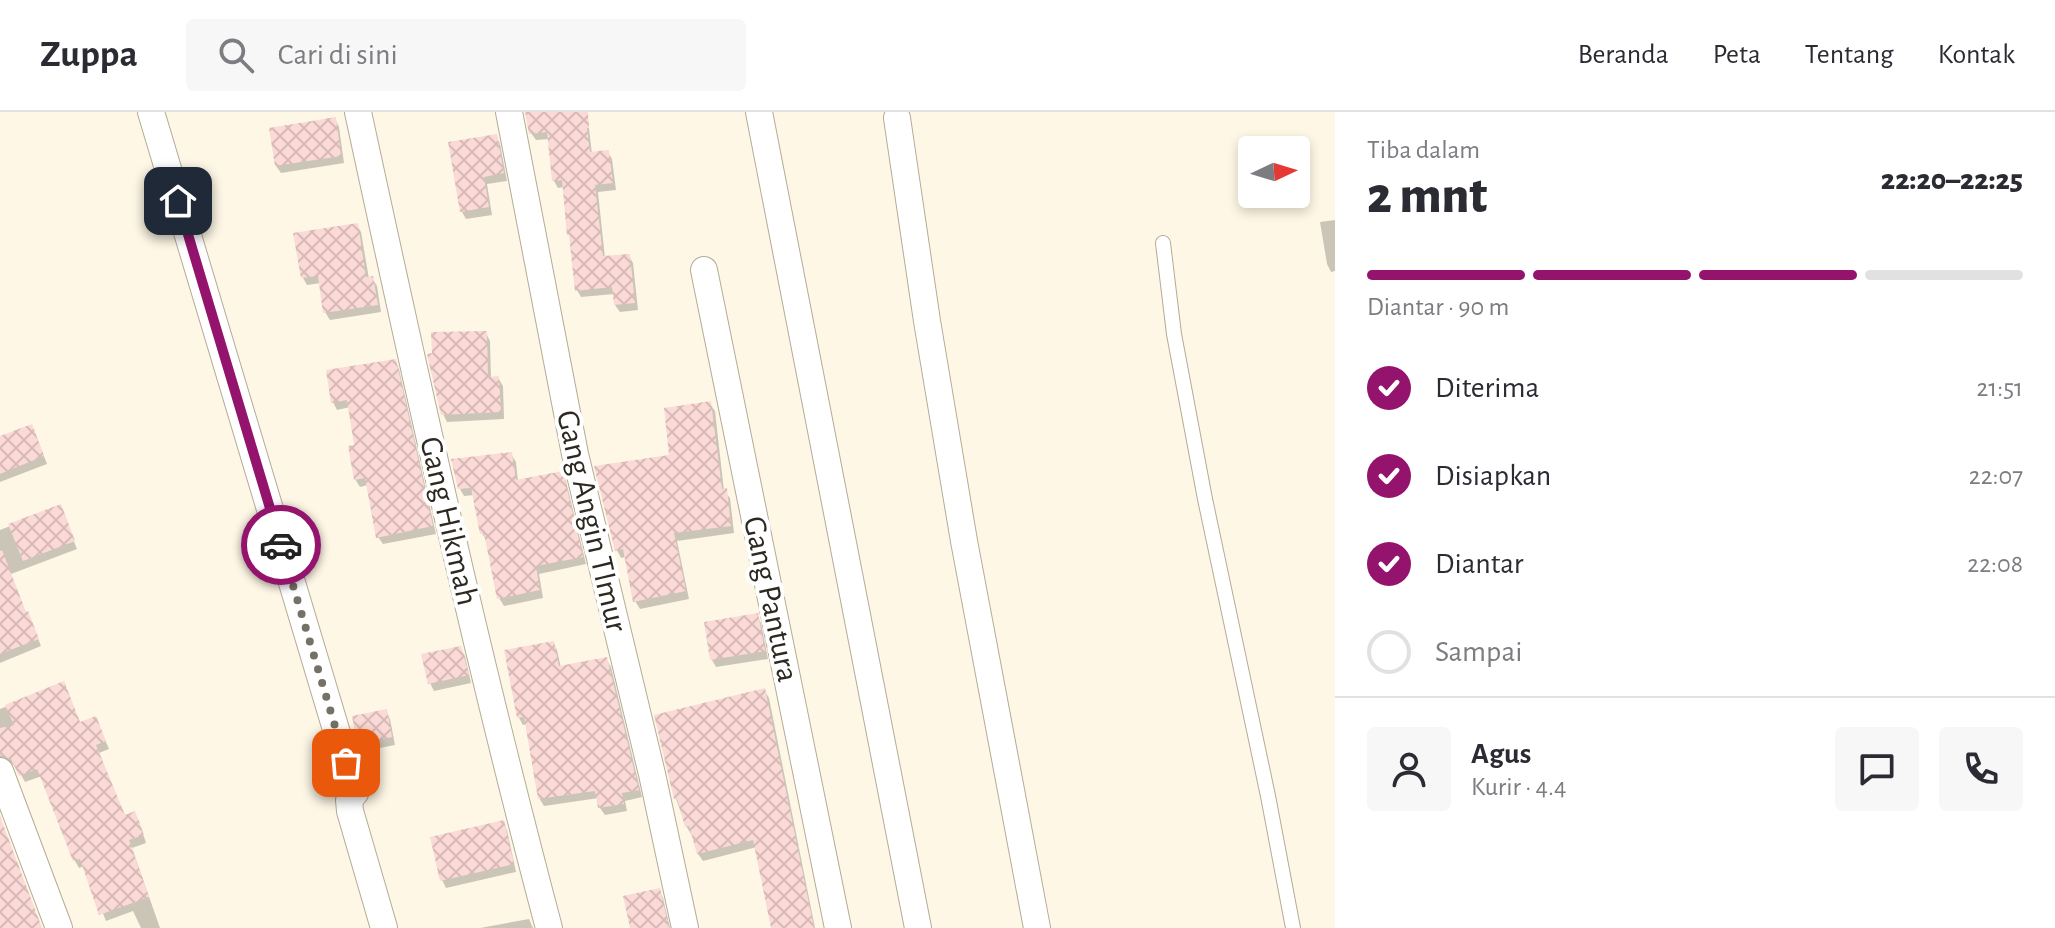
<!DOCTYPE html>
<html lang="id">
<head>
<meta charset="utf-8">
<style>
	body { margin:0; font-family:"Alegreya Sans",sans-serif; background:#f7f7f7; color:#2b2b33; height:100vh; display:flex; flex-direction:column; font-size:30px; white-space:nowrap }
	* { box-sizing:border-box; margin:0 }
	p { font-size:26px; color:#7c7c81 }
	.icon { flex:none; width:44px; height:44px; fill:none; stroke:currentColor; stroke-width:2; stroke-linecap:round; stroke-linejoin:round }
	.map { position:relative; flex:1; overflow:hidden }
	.drawer { display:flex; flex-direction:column; background:#fff; width:720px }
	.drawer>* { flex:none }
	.needle { width:52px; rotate:86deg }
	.fabs { position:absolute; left:1238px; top:24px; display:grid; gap:16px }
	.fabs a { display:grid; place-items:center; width:72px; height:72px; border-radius:8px; background:#fff; box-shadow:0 4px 12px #0003; font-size:40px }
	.pin { position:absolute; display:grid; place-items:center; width:68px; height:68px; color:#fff; margin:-34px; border-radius:16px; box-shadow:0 4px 12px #0006 }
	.courier { position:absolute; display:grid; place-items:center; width:80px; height:80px; margin:-40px; border:6px solid #94136d; border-radius:50%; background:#fff; color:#222; box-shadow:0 2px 10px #0007 }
	.summary em { font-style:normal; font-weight:800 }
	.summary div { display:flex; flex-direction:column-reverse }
	.summary { display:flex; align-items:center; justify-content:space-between; height:136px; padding:0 32px }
	h1 { font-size:52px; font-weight:800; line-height:60px }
	.bar { display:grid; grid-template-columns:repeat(4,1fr); gap:12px 8px; align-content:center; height:96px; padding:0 32px }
	.bar i { height:10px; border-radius:6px; background:#e1e1e2 }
	.bar .current { background:#94136d }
	.bar p { grid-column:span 4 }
	.line { display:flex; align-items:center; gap:20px; padding:0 32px; border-top:2px solid #e1e1e2 }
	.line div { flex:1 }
	.round { display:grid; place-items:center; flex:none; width:84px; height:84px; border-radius:8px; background:#f7f7f7 }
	ol { padding:0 32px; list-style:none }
	li { display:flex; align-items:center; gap:24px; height:88px }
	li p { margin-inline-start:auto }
	li .icon { padding:8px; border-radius:50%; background:#94136d; color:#fff; stroke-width:4 }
	li:last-child { color:#7c7c81 }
	li i { width:44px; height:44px; border:4px solid #e1e1e2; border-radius:50% }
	header { display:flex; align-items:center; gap:48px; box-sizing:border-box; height:112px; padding:0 40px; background:#fff; border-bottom:2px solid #e1e1e2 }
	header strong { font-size:38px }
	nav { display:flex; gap:44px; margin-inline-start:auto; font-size:28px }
	.search { width:560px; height:72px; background:#f7f7f7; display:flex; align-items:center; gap:20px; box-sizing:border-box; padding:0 28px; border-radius:8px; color:#7c7c81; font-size:30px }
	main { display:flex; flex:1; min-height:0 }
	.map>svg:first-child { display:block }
	.shadow { fill:#0003 }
	.building { fill:url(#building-cross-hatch) }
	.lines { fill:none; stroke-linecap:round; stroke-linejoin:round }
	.service-casing { stroke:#b4ab97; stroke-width:16 }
	.minor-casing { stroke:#b4ab97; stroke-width:28 }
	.service { stroke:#fff; stroke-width:14 }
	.minor { stroke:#fff; stroke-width:26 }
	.done { stroke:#767166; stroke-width:8; stroke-dasharray:0 14.4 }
	.route { stroke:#94136d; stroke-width:10 }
	.labels { text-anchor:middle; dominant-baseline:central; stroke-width:8; stroke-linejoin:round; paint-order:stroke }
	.street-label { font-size:32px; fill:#2d2921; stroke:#fff }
</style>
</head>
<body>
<header>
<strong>Zuppa</strong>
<div class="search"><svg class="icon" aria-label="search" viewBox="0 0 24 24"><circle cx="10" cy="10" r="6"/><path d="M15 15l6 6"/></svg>Cari di sini</div>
<nav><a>Beranda</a><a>Peta</a><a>Tentang</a><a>Kontak</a></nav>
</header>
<main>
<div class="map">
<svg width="1335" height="816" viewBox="0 0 1335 816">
	<defs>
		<pattern id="building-cross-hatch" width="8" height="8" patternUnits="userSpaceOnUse" patternTransform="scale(2)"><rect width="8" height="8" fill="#fbd9d6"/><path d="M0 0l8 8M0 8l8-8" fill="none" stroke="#d7bab7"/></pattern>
	</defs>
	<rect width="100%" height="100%" fill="#fef7e6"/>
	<g class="shadow">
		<path d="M 543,0 L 587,0 L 592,42 L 608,40 L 612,47 L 616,78 L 598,80 L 605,146 L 629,144 L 633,151 L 638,198 L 620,200 L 615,193 L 614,182 L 581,185 L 577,178 L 564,75 L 558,76 L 554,69 L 549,27 L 536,28 L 531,21 Z"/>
		<path d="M 335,7 L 339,15 L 344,51 L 281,61 L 276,54 Z"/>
		<path d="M 496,24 L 500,32 L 507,69 L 487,72 L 492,103 L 466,107 L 462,100 Z"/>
		<path d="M 1335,108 L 1335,159 L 1331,160 L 1327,152 L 1320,110 Z"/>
		<path d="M 357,113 L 361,120 L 369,167 L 372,166 L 377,174 L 381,200 L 330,208 L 325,200 L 321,171 L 307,173 L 303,166 L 296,123 Z"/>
		<path d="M 486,221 L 490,229 L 491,267 L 498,266 L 503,274 L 504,307 L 447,310 L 443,302 Z"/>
		<path d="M 395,249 L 399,257 L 436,422 L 383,432 L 378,425 L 368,373 L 360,375 L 355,367 L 357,335 L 350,295 L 337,298 L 333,290 Z"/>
		<path d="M 710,292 L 715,299 L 724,379 L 730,386 L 734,421 L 677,429 L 689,487 L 640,497 L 635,489 L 626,445 L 621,446 L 617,438 L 672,345 Z"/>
		<path d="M 35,321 L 47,352 L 0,370 L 0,326 Z"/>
		<path d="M 511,342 L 516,350 L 518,370 L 562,362 L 566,369 L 586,452 L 539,462 L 543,486 L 504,494 L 499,486 L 486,428 L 482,421 L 474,383 L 464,384 L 460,377 Z"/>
		<path d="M 60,395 L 77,437 L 11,462 L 26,502 L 31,509 L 41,534 L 0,551 L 0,418 Z"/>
		<path d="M 757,503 L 761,511 L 768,547 L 716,555 L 712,548 Z"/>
		<path d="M 553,531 L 557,538 L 561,556 L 606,547 L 611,555 L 642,685 L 625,689 L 627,699 L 605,703 L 600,696 L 599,686 L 544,694 L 539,686 L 527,612 L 523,613 L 519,606 Z"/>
		<path d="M 460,536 L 465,544 L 471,571 L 434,579 L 430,571 Z"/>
		<path d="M 63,572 L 80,612 L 99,614 L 109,637 L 99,641 L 125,705 L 134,702 L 139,709 L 146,731 L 132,736 L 160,816 L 141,816 L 133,799 L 106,809 L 84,754 L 79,756 L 75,749 L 42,664 L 25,670 L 16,654 L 7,650 L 0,651 L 0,597 Z"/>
		<path d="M 764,578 L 769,586 L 815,816 L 773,816 L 757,735 L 703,749 L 698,742 L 693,721 L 691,722 L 686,714 L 676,687 Z"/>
		<path d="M 386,599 L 390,607 L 395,633 L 364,639 L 359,631 Z"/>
		<path d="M 503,711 L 507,718 L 516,760 L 446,776 L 442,768 Z"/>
		<path d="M 659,778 L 663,786 L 670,816 L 632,816 Z"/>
		<path d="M 529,807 L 533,816 L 480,816 Z"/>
	</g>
	<g class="building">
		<path d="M 525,0 L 588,0 L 589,16 L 587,16 L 590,40 L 609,38 L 613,71 L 595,73 L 603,144 L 630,142 L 635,191 L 614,193 L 612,175 L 575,179 L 569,123 L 567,123 L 562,68 L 552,69 L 547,20 L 529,22 Z"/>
		<path d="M 336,5 L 341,44 L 275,54 L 269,16 Z"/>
		<path d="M 497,22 L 504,61 L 484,65 L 489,95 L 460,100 L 448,30 Z"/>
		<path d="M 358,111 L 366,165 L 373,164 L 378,193 L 323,201 L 318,164 L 301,166 L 293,121 Z"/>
		<path d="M 487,219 L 488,265 L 499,264 L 501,300 L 441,303 L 427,242 L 432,241 L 431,220 Z"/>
		<path d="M 396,247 L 433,414 L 376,426 L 365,366 L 354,368 L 348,334 L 354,333 L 347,288 L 331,291 L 326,258 Z"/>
		<path d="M 711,289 L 722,377 L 727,376 L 731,414 L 674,421 L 686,479 L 633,490 L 623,437 L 615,439 L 594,354 L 669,343 L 664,296 Z"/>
		<path d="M 32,312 L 44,344 L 0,362 L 0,324 Z"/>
		<path d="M 512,340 L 516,368 L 563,359 L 583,445 L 536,454 L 540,478 L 497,487 L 484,421 L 480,422 L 471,376 L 458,377 L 451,347 Z"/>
		<path d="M 61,392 L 75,429 L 23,449 L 8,412 Z"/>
		<path d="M 2,438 L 26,500 L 28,499 L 39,527 L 0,542 L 0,439 Z"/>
		<path d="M 758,501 L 765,539 L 710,548 L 704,510 Z"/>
		<path d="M 554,529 L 559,554 L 607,545 L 639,678 L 622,681 L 624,692 L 598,696 L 595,679 L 538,687 L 524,605 L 517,606 L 504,538 Z"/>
		<path d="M 461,534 L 469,563 L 428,572 L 421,542 Z"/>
		<path d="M 64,569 L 80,610 L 96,604 L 106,629 L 96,633 L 125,703 L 135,699 L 144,723 L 129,728 L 149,785 L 99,803 L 80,747 L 73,749 L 37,657 L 19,664 L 11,647 L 0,643 L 0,616 L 14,613 L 5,593 Z"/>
		<path d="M 765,576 L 777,635 L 814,816 L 771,816 L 753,728 L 697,742 L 689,714 L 685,715 L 677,687 L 674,687 L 654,603 Z"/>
		<path d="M 387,597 L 392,625 L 357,632 L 352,604 Z"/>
		<path d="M 0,704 L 42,816 L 0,816 Z"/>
		<path d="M 504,708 L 514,752 L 440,769 L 430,725 Z"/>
		<path d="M 660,776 L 669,816 L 630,816 L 623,784 Z"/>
	</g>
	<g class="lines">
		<defs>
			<path id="service" d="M 1163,131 L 1174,222 L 1205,387 L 1268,684 L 1293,816"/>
			<g id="minor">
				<path d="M 151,0 L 355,681 L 349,688 L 350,699 L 384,816"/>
				<path d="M 358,0 C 417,273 477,546 549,816"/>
				<path d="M 509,0 L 575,342 L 652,662 L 685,816"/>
				<path d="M 759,0 L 918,816"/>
				<path d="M 897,6 L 927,209 L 964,429 L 1037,816"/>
				<path d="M 704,158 L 838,816"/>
				<path d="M 0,659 L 59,816"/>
			</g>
		</defs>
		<use href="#service" class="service-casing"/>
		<use href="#minor" class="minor-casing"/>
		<use href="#service" class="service"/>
		<use href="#minor" class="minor"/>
	</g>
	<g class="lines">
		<path class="done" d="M 281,433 L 346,651"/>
		<path class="route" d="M 178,89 L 281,433"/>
	</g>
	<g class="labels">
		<g class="street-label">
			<text transform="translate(449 409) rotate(77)">Gang Hikmah</text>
			<text transform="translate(592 409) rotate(77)">Gang Angin TImur</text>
			<text transform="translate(771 487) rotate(78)">Gang Pantura</text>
		</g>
	</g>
</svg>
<div class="fabs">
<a><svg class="needle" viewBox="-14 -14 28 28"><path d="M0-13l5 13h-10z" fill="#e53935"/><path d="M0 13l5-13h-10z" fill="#7c7c81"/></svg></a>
</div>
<div class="pin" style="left:346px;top:651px;background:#ea580c"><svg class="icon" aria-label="bag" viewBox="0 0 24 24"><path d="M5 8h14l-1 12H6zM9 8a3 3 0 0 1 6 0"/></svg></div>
<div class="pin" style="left:178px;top:89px;background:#1f2937"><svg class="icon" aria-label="home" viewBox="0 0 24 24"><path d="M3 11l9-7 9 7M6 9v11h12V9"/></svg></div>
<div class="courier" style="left:281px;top:433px"><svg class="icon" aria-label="car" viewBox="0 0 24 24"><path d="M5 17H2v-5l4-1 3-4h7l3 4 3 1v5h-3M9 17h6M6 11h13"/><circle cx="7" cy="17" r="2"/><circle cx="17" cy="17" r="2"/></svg></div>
</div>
<section class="drawer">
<div class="summary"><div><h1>2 mnt</h1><p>Tiba dalam</p></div><em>22:20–22:25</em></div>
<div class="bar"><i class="current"></i><i class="current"></i><i class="current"></i><i></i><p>Diantar · 90 m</p></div>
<ol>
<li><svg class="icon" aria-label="check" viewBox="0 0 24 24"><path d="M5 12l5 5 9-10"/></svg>Diterima<p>21:51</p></li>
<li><svg class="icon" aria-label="check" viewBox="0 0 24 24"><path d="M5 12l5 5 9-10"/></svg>Disiapkan<p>22:07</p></li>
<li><svg class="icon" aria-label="check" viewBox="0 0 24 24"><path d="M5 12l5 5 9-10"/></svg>Diantar<p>22:08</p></li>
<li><i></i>Sampai</li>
</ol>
<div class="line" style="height:144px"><a class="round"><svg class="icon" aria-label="person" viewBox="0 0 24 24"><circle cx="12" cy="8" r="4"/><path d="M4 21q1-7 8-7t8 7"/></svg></a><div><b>Agus</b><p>Kurir · 4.4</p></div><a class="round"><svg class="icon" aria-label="chat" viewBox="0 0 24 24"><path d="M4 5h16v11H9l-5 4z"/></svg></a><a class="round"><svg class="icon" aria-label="phone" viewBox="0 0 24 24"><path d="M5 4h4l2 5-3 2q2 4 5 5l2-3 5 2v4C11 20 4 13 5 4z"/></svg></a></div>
</section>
</main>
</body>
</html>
